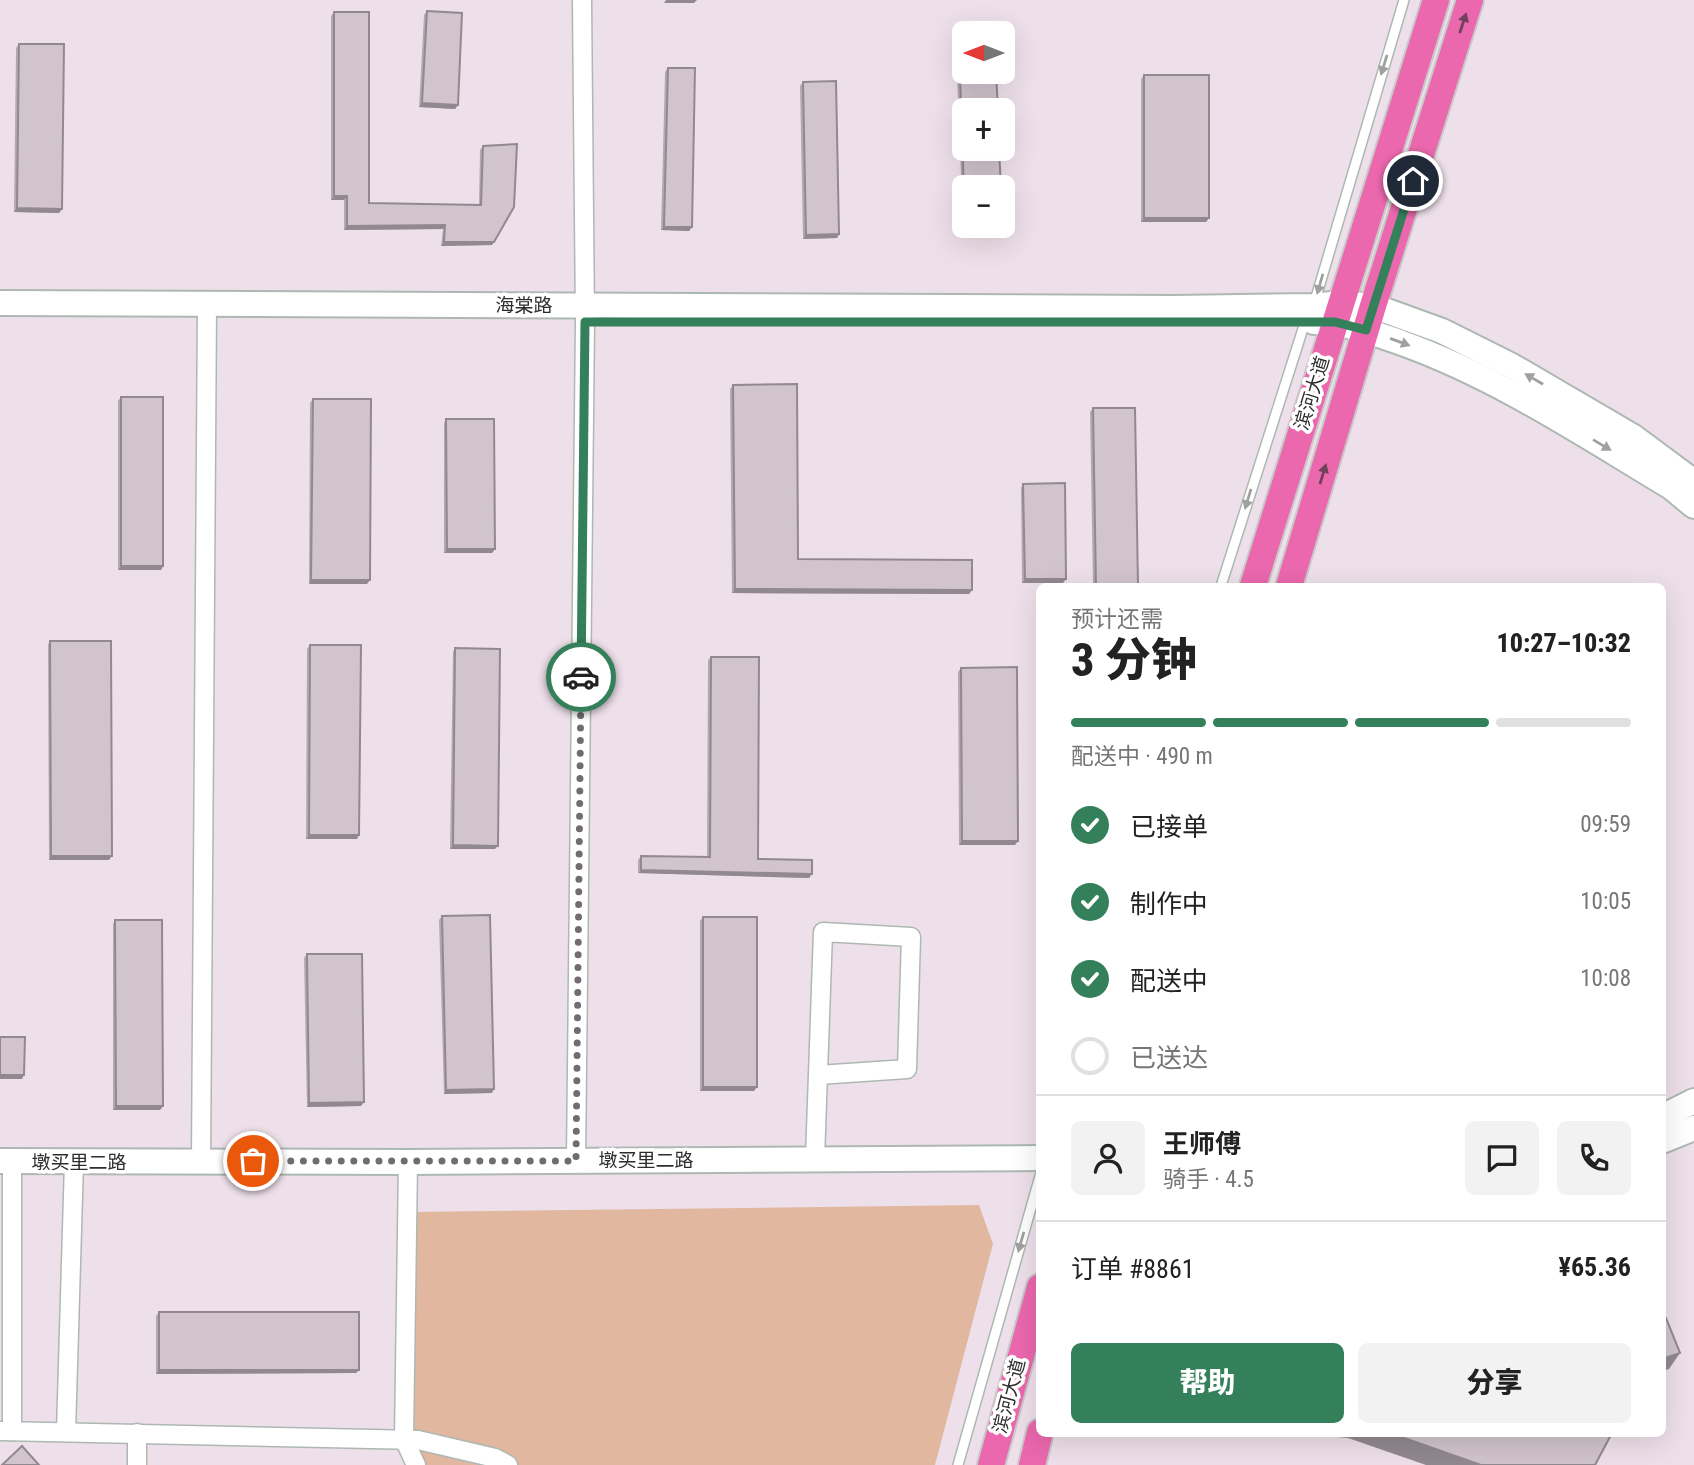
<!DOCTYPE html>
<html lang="zh">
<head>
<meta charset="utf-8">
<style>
	body { margin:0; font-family:"Roboto Condensed","Noto Sans SC",sans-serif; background:#f2f2f2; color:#222; height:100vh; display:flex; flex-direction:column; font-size:26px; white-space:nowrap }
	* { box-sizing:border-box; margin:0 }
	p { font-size:23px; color:#767676 }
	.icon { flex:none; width:38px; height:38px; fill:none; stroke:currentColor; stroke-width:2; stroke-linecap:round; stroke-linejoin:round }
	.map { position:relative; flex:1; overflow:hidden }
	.details { position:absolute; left:1036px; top:583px; width:630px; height:854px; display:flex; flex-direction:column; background:#fff; border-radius:10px; box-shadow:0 7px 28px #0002 }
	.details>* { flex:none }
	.needle { width:46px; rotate:270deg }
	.controls { position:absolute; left:952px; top:21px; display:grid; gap:14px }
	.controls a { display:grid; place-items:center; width:63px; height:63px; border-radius:10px; background:#fff; box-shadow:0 7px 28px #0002; font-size:35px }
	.pin { position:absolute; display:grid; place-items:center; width:60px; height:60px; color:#fff; margin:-30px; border:4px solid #fff; border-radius:50%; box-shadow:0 2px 7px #0007 }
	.courier { position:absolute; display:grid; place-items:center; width:70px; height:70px; margin:-35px; border:5px solid #34805a; border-radius:50%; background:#fff; color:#222; box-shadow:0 2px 9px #0007 }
	.overview em { font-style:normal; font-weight:800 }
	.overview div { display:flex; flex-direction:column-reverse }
	.overview { display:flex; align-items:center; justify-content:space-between; height:119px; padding:0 35px }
	h1 { font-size:46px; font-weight:800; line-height:52px }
	.bar { display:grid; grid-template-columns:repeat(4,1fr); gap:10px 7px; align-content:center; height:84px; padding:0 35px }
	.bar i { height:9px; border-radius:5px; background:#e0e0e0 }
	.bar .active { background:#34805a }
	.bar p { grid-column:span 4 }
	.line { display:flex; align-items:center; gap:18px; padding:0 35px; border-top:2px solid #e0e0e0 }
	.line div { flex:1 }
	.round { display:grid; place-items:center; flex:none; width:74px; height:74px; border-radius:10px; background:#f2f2f2 }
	ol { padding:0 35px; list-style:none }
	li { display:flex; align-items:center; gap:21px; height:77px }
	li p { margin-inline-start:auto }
	li .icon { padding:7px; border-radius:50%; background:#34805a; color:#fff; stroke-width:4 }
	li:last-child { color:#767676 }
	li i { width:38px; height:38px; border:4px solid #e0e0e0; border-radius:50% }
	.cta { display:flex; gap:14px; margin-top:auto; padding:14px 35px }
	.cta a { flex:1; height:80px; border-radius:10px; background:#34805a; color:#fff; font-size:28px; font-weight:800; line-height:80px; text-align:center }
	.cta a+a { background:#f2f2f2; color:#222 }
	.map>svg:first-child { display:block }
	.green { fill:#e1b7a0 }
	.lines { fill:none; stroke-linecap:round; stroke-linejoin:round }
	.lane-casing { stroke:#adb8b3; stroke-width:12 }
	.street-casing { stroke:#adb8b3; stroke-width:21 }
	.secondary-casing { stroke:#adb8b3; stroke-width:28 }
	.primary-casing { stroke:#c8c8c8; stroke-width:30 }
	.lane { stroke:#fff; stroke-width:9 }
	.street { stroke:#fff; stroke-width:18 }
	.secondary { stroke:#fff; stroke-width:24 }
	.primary { stroke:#eb68ae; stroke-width:26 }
	.wall { fill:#b4a9b0 }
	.shaded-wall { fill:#928990 }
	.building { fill:#d1c4cd; stroke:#928990; stroke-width:2 }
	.oneway { fill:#70425a }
	.oneway2 { fill:#a0a0a0 }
	.done { stroke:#716c6f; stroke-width:7; stroke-dasharray:0 12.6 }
	.route { stroke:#34805a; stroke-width:9 }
	.labels { text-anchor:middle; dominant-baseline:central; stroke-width:7; stroke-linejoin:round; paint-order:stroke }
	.street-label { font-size:19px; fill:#2d2d2d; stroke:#fff }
</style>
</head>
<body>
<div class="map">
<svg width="1694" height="1465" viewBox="0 0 1694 1465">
	<rect width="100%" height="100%" fill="#eee0ea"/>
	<path class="green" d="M 979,1205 L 993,1244 L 935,1465 L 419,1465 L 403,1428 L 410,1212 Z"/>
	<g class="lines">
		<defs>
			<g id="lane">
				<path d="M 1314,304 L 1404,0"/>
				<path d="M 1221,586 L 1307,316"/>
				<path d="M 958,1465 L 1040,1176"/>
			</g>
			<g id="street">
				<path d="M 815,1159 L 823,932 L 911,937 L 907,1069 L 818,1075"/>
				<path d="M 201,1161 L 207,305"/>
				<path d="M 576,1161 L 585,322 L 582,0"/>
				<path d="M 12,1162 L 12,1431"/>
				<path d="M 408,1162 L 404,1439 L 416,1465"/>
				<path d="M 0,1431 L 418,1440 L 495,1458 L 508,1465"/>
				<path d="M 66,1432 L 74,1162"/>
				<path d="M 137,1465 L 137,1433"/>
			</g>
			<g id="secondary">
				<path d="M 0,303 L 1174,308 L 1313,306 L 1341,303 L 1373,306 L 1442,331 L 1512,366 L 1632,436 L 1694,482"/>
				<path d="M 1314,322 C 1346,322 1373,333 1402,343 C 1499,378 1584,435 1671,487 L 1694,506"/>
				<path d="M 1662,1117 L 1694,1101"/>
				<path d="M 1662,1141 L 1694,1128"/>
				<path d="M 0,1161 L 408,1162 L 1040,1158"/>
			</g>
			<g id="primary">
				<path d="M 1253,586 L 1436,0"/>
				<path d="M 1289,586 L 1373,306 L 1470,0"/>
				<path d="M 991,1465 L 1040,1287"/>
				<path d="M 1032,1465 L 1040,1432"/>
			</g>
		</defs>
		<use href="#lane" class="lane-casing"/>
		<use href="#street" class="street-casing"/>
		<use href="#secondary" class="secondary-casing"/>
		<use href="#primary" class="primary-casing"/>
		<use href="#lane" class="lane"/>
		<use href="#street" class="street"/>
		<use href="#secondary" class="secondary"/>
		<use href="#primary" class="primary"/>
	</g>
	<g class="wall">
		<path d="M 427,11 L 458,105 L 455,109 L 419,107 L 424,15 Z"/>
		<path d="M 334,12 L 369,203 L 479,205 L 480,150 L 483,146 L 494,242 L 492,245 L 441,246 L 443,229 L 344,230 L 344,200 L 331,200 L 331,16 Z"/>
		<path d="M 19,44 L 62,209 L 59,213 L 14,212 L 16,48 Z"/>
		<path d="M 959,45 L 964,187 L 964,225 L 963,226 L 956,49 Z"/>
		<path d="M 668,68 L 692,227 L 689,231 L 661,230 L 665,72 Z"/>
		<path d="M 1144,75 L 1209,218 L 1206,222 L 1141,222 L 1141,79 Z"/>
		<path d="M 803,82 L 839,234 L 837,238 L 803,239 L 800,86 Z"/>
		<path d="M 733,385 L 798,559 L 972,590 L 969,594 L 732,593 L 730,389 Z"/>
		<path d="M 121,397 L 163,566 L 161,570 L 118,570 L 118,401 Z"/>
		<path d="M 313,399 L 367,584 L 309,584 L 310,403 Z"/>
		<path d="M 1093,408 L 1138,586 L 1093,586 L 1090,412 Z"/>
		<path d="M 446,419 L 495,549 L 492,553 L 444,553 L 444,423 Z"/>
		<path d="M 1023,484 L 1063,583 L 1022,583 L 1021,488 Z"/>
		<path d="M 50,641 L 109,860 L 49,860 L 48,645 Z"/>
		<path d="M 310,645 L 357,839 L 306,839 L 307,649 Z"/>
		<path d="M 455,648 L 495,849 L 450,849 L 453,652 Z"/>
		<path d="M 711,657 L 758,859 L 812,874 L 809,878 L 638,873 L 638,860 L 641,856 L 707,857 L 708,660 Z"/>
		<path d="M 961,668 L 1015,845 L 959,845 L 958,672 Z"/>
		<path d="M 442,916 L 492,1093 L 444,1094 L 439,920 Z"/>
		<path d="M 703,917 L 754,1091 L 700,1091 L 700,921 Z"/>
		<path d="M 115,920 L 163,1106 L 160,1110 L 113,1110 L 113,924 Z"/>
		<path d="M 307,954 L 361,1106 L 307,1107 L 304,958 Z"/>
		<path d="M 159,1312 L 359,1370 L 356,1373 L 156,1374 L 156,1316 Z"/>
	</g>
	<g class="shaded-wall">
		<path d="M 666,0 L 697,0 L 694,3 L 664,3 Z"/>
		<path d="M 422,103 L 458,105 L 455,109 L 419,107 Z"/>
		<path d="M 334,196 L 347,196 L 344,200 L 331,200 Z"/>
		<path d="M 17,208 L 62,209 L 59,213 L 14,212 Z"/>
		<path d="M 1144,218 L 1209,218 L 1206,222 L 1141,222 Z"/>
		<path d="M 445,225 L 443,229 L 344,230 L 347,226 Z"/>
		<path d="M 664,227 L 692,227 L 689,231 L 661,230 Z"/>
		<path d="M 839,234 L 837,238 L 803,239 L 806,235 Z"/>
		<path d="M 444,242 L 494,242 L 492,245 L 441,246 Z"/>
		<path d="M 447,549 L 495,549 L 492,553 L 444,553 Z"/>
		<path d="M 121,566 L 163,566 L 161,570 L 118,570 Z"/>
		<path d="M 1025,579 L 1066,579 L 1063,583 L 1022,583 Z"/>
		<path d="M 311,580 L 370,580 L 367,584 L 309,584 Z"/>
		<path d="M 735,589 L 972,590 L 969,594 L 732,593 Z"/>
		<path d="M 309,835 L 359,835 L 357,839 L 306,839 Z"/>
		<path d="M 962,841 L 1018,841 L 1015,845 L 959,845 Z"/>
		<path d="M 453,845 L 498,846 L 495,849 L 450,849 Z"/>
		<path d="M 51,856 L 112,856 L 109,860 L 49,860 Z"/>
		<path d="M 641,870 L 812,874 L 809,878 L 638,873 Z"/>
		<path d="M 0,1075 L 24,1075 L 22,1079 L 0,1079 Z"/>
		<path d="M 703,1087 L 757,1087 L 754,1091 L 700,1091 Z"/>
		<path d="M 494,1089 L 492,1093 L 444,1094 L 446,1090 Z"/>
		<path d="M 364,1102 L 361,1106 L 307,1107 L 309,1103 Z"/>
		<path d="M 116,1106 L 163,1106 L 160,1110 L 113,1110 Z"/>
		<path d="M 1680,1353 L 1669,1369 L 1662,1371 L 1662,1359 Z"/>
		<path d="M 159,1370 L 359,1370 L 356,1373 L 156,1374 Z"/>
		<path d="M 1306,1433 L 1390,1433 L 1481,1465 L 1426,1465 L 1348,1438 L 1305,1434 Z"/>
	</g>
	<g class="building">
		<path d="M 427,11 L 462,13 L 458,105 L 422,103 Z"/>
		<path d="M 334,12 L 369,12 L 369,203 L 481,205 L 483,146 L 517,144 L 514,207 L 494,242 L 444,242 L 445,225 L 347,226 L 347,196 L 334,196 Z"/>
		<path d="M 19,44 L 64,44 L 62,209 L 17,208 Z"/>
		<path d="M 964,44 L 964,72 L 996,72 L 998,110 L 964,110 L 964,149 L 999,149 L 1001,187 L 964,187 L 964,193 L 959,45 Z"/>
		<path d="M 668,68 L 695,68 L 692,227 L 664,227 Z"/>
		<rect x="1144" y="75" width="65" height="143"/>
		<path d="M 836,81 L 839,234 L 806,235 L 803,82 Z"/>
		<path d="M 797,384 L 798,559 L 972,560 L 972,590 L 735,589 L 733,385 Z"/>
		<rect x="121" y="397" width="42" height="169"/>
		<path d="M 313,399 L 371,399 L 370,580 L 311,580 Z"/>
		<path d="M 1093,408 L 1135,408 L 1138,586 L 1096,586 Z"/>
		<path d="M 446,419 L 494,419 L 495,549 L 447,549 Z"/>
		<path d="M 1065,483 L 1066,579 L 1025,579 L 1023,484 Z"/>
		<path d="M 50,641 L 111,641 L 112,856 L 51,856 Z"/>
		<path d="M 310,645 L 361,645 L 359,835 L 309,835 Z"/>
		<path d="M 455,648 L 500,649 L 498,846 L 453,845 Z"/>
		<path d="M 711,657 L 759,657 L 758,859 L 812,860 L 812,874 L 641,870 L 641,856 L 710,857 Z"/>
		<path d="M 1017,667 L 1018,841 L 962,841 L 961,668 Z"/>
		<path d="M 490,915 L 494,1089 L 446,1090 L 442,916 Z"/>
		<rect x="703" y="917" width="54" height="170"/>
		<path d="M 115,920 L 162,920 L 163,1106 L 116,1106 Z"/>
		<path d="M 307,954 L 362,954 L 364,1102 L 309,1103 Z"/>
		<path d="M 0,1037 L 25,1037 L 24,1075 L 0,1075 Z"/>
		<rect x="159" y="1312" width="200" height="58"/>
		<path d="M 1662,1314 L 1666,1318 L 1680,1353 L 1662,1359 Z"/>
		<path d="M 1390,1433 L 1612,1433 L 1595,1465 L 1481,1465 Z"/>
		<path d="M 22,1446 L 39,1465 L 2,1465 Z"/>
	</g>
	<defs><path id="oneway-solid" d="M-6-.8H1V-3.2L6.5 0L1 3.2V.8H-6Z" transform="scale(1.75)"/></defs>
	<g class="oneway">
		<use href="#oneway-solid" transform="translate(1463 23) rotate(-72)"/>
		<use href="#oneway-solid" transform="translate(1323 474) rotate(-73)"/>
	</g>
	<g class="oneway2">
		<use href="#oneway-solid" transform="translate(1384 65) rotate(107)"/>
		<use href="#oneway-solid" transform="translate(1320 284) rotate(106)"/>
		<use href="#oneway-solid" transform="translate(1400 342) rotate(20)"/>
		<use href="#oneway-solid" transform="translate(1534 379) rotate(-150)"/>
		<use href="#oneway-solid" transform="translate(1602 445) rotate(31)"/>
		<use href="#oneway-solid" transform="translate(1248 499) rotate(107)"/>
		<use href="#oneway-solid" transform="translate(1021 1242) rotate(106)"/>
	</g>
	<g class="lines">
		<path class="done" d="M 253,1161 L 576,1161 L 581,677"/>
		<path class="route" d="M 581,677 L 585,322 L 1335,322 L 1366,330 L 1413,181"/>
	</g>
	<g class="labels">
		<g class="street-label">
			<text x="524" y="305">海棠路</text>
			<text transform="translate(1312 393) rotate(-73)">滨河大道</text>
			<text x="646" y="1160">墩买里二路</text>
			<text x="79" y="1162">墩买里二路</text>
			<text transform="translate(1009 1396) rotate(-75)">滨河大道</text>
		</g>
	</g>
</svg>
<div class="controls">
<a><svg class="needle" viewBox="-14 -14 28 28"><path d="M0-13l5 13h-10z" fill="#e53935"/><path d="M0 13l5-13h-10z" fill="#767676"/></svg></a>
<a>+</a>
<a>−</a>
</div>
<div class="pin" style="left:253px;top:1161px;background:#ea580c"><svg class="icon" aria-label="bag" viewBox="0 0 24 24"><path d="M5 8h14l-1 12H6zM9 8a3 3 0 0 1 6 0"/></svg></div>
<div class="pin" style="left:1413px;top:181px;background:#1f2937"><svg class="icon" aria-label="home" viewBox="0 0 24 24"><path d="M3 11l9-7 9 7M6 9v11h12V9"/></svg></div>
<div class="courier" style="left:581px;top:677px"><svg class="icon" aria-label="car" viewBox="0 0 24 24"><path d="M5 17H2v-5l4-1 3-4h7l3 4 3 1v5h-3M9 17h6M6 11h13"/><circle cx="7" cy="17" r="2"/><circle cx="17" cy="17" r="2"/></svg></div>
<section class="details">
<div class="overview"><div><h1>3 分钟</h1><p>预计还需</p></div><em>10:27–10:32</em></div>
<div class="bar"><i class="active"></i><i class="active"></i><i class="active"></i><i></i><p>配送中 · 490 m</p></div>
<ol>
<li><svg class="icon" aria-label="check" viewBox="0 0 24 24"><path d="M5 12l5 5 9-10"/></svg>已接单<p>09:59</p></li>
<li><svg class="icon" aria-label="check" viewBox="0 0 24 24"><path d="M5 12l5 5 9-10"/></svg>制作中<p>10:05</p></li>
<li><svg class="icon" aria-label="check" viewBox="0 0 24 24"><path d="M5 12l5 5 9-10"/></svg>配送中<p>10:08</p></li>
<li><i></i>已送达</li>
</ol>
<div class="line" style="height:126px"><a class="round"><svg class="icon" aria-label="person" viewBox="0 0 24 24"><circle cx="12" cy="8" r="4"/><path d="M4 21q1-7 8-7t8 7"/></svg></a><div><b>王师傅</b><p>骑手 · 4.5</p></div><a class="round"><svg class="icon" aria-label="chat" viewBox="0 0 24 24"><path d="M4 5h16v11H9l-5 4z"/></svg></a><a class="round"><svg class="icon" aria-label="phone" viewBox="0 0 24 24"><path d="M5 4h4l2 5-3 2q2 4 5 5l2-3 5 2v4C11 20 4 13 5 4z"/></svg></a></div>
<div class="line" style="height:91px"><div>订单 #8861</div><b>¥65.36</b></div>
<div class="cta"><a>帮助</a><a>分享</a></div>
</section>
</div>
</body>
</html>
